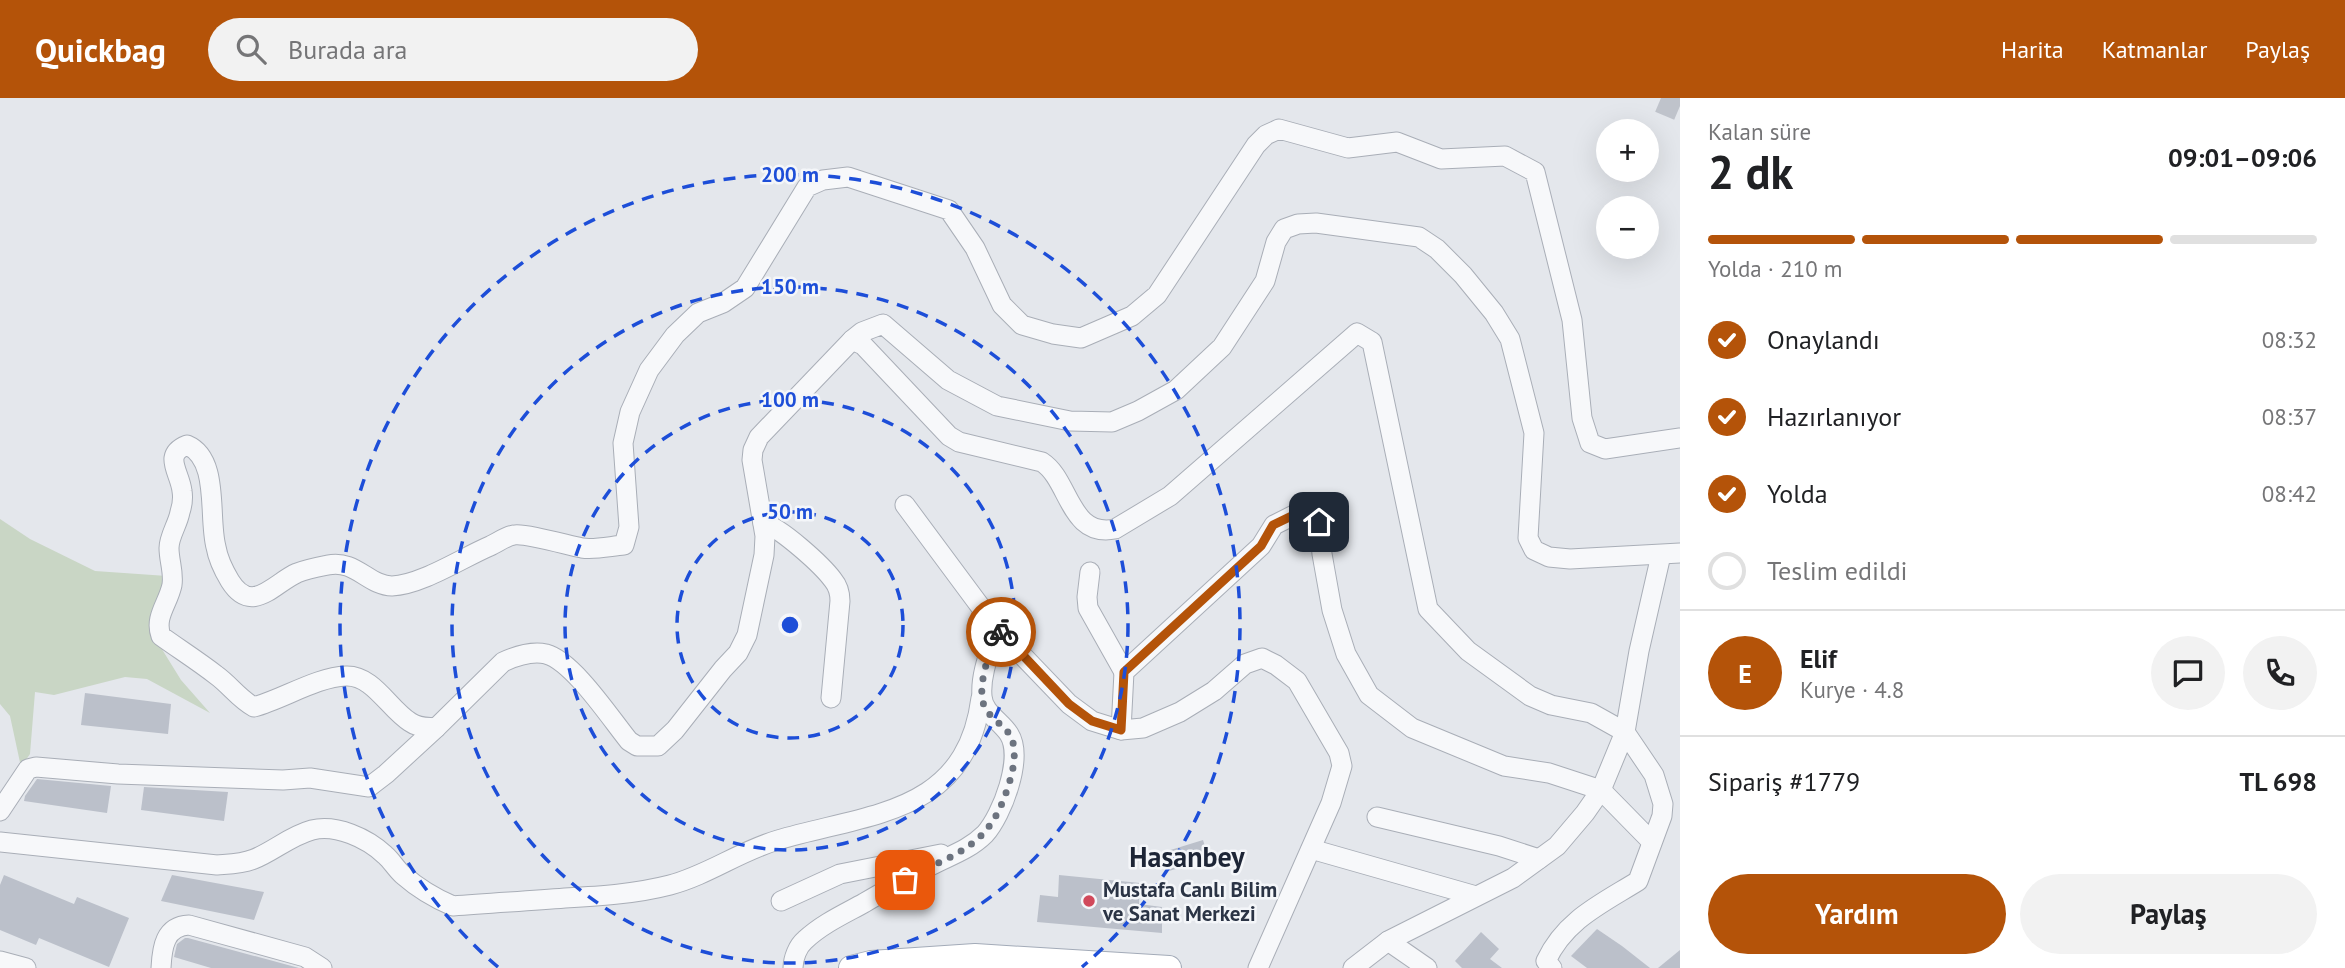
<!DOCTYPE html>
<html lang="tr">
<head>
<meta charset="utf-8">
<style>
	body { margin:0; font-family:"PT Sans",sans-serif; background:#f2f2f2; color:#202124; height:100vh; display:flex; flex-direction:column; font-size:26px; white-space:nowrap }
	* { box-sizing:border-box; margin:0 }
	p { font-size:23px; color:#757577 }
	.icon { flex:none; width:38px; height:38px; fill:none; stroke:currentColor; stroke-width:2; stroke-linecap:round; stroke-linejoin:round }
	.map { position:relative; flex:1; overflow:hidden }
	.details { display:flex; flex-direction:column; background:#fff; width:665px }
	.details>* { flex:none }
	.fabs { position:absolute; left:1596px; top:21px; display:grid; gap:14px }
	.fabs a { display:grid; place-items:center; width:63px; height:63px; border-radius:50%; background:#fff; box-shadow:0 7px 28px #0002; font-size:35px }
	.pin { position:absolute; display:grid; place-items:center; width:60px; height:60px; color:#fff; margin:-30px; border-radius:14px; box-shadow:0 4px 10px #0006 }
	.courier { position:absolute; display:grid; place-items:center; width:70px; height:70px; margin:-35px; border:5px solid #b45309; border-radius:50%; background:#fff; color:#222; box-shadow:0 2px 9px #0007 }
	.head em { font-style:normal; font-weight:700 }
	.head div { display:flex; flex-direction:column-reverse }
	.head { display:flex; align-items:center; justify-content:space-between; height:119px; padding:0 28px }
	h1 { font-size:46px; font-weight:700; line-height:52px }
	.bar { display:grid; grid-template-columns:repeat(4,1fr); gap:10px 7px; align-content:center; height:84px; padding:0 28px }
	.bar i { height:9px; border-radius:5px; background:#e0e0e0 }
	.bar .active { background:#b45309 }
	.bar p { grid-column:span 4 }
	.line { display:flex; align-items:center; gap:18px; padding:0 28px; border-top:2px solid #e0e0e0 }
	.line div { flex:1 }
	.round { display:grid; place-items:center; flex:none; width:74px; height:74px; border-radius:37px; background:#f2f2f2 }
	ol { padding:0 28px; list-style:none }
	li { display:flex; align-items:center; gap:21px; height:77px }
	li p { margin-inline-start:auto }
	li .icon { padding:7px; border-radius:50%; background:#b45309; color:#fff; stroke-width:4 }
	li:last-child { color:#757577 }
	li i { width:38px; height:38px; border:4px solid #e0e0e0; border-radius:50% }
	.action { display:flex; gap:14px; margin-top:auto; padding:14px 28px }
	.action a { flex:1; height:80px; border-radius:42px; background:#b45309; color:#fff; font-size:28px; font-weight:700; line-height:80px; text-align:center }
	.action a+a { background:#f2f2f2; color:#202124 }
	header { display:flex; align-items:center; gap:42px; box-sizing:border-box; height:98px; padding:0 35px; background:#b45309; color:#fff }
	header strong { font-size:33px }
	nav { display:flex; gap:38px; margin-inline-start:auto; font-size:24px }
	.search { width:490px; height:63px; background:#f2f2f2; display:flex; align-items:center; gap:18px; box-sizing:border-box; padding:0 24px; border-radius:38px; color:#757577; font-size:26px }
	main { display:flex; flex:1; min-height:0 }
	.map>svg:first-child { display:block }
	.green { fill:#c9d6c5 }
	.building { fill:#bbc0ca }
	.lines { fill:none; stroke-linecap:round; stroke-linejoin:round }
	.highway-tunnel { stroke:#bfc3cb; stroke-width:30; stroke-dasharray:30 15; stroke-linecap:butt }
	.minor-casing { stroke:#a9aeb7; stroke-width:21 }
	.major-casing { stroke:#a3abb8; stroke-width:26 }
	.minor { stroke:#f7f8fa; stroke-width:19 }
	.major { stroke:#fff; stroke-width:24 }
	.done { stroke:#6c737f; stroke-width:7; stroke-dasharray:0 12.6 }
	.route { stroke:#b45309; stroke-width:9 }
	.ring { fill:none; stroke:#1d4ed8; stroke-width:3.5; stroke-dasharray:12 9 }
	.poi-dot { fill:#d1495b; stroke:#f4f6f9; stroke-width:2.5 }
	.labels { text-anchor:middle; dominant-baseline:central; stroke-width:5; stroke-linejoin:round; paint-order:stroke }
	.poi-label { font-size:21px; font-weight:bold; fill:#2b3445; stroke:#f4f6f9; text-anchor:start }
	.district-label { font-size:28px; font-weight:bold; fill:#1d2536; stroke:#f4f6f9 }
	.centre { fill:#1d4ed8; stroke:#f4f6f9; stroke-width:3.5 }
	.ring-label { font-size:21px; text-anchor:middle; font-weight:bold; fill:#1d4ed8; stroke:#f4f6f9; stroke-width:5; stroke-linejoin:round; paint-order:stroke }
</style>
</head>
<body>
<header>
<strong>Quickbag</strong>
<div class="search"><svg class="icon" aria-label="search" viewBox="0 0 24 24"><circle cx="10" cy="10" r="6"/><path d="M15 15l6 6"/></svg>Burada ara</div>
<nav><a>Harita</a><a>Katmanlar</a><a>Paylaş</a></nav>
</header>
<main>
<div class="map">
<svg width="1680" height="870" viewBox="0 0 1680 870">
	<rect width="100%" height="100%" fill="#e4e7ec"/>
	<path class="green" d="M 0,421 L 30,441 L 95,473 L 167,478 L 155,540 L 181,582 L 210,615 L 147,581 L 125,579 L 54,597 L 35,594 L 30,656 L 21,669 L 10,618 L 0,606 Z"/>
	<g class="building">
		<path d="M 85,595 L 171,606 L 168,636 L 81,627 Z"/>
		<path d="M 37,681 L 111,688 L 107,715 L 24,703 L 25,698 Z"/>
		<path d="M 144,689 L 228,694 L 224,723 L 141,712 Z"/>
		<path d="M 1203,742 L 1209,761 L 1169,773 L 1164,754 Z"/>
		<path d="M 4,777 L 74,806 L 77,799 L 129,820 L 109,869 L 39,840 L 36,847 L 0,832 L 0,787 Z"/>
		<path d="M 172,777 L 264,794 L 254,822 L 161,803 Z"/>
		<path d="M 1059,777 L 1140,785 L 1139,806 L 1162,809 L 1162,835 L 1037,824 L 1040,797 L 1058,799 Z"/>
		<path d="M 1597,831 L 1622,848 L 1650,870 L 1587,870 L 1571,858 Z"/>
		<path d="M 1481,834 L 1499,851 L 1490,861 L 1502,870 L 1462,870 L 1455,863 Z"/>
		<path d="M 185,840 L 188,840 L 299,870 L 211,870 L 174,859 L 177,846 Z"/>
		<path d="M 1680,852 L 1680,870 L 1658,870 Z"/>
	</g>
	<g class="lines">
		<path class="highway-tunnel" d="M 1661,0 L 1680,8"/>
		<defs>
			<g id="minor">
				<path d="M 852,242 L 863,247 L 949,338 L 959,344 L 1042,364 C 1070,382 1069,440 1115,431 L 1170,398 L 1357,235 L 1372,244 L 1428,511 L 1468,553 L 1530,598 L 1551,607 L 1591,615 L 1625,634 L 1654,677 L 1663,706 L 1662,718 L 1638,783 C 1601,806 1565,822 1546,863 L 1552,870"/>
				<path d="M 1680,340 L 1605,351 L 1590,345 L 1582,320 L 1572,222 L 1535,74 L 1505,58 L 1441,61 L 1397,44 L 1348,50 L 1279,31 L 1266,37 L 1256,47 L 1157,197 L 1132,218 L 1081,240 L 1053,236 L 1022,227 L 1002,207 L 975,150 L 949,112 L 848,79 L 823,82 L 807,89 L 745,190 L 723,205 L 698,215 L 675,237 L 649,272 L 630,314 L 623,345 L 629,429 L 624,447 C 611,448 595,452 582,450 C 567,447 525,435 514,437 C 506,438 497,445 490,448 C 462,460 421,487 392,488 C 369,488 355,461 328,467 C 318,469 307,471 297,475 C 274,485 252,518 230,483 C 224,473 218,461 216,449 C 208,419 220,361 187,347 C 162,357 180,374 182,393 C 183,399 182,408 180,414 C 178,426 169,438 169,450 C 169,463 174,474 172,487 C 168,506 154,519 161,538 C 179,551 198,563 216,577 C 230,587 239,601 254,609 C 283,601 317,579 346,578 C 373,577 389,611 410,624 C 418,630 427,629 436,630 L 503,564 C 516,558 532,553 546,556 C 573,563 611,621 629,643 L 637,648 L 658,648 L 675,632 L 723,571 L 738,555 L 747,537 L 764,457 L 765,438 L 752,362 L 753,352 L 759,339 L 852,242 L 862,234 L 883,226 L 948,282 L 997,308 L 1070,323 L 1112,324 L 1138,313 L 1176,292 L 1222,249 L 1265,183 L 1276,144 L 1284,131 L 1298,126 L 1316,125 L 1419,139 L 1437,151 L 1463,177 L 1494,215 L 1510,241 L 1534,335 L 1528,440 L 1534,452 L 1549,459 L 1570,461 L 1680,455"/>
				<path d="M 905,407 L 997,531 L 1069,606 L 1092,623 L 1121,632 L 1143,630 L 1180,614 L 1214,593 L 1245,566 L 1262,560 L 1276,567 L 1297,583 L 1339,655 L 1342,668 L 1331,705 L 1258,870"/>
				<path d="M 763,425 C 780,429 822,467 833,482 C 838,488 840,495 840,503 L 831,600"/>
				<path d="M 1090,474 L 1087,499 L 1088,510 L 1124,574"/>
				<path d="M 1121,632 L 1124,574 L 1261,448 L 1274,427 L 1300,414 L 1319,424 L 1322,456 L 1332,512 L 1346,556 L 1369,597 L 1412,630 L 1504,668 L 1549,675 L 1601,692 L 1652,744"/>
				<path d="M 0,713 L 28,671 L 36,669 L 118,676 L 283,682 L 310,680 L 369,689 L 386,676 L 436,630"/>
				<path d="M 1377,719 L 1499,748 L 1539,761"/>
				<path d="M 0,744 L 217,767 C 229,766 242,766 254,761 C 274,753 290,738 312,732 C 336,726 367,740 385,757 C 392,763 396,771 403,777 C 419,791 434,800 453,808 C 490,805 528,803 565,800 C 600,798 635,796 670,787 C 708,777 740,753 778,742 C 869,715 966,717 981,600"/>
				<path d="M 1311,751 L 1476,798"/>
				<path d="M 781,803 L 840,776 L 941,756"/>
				<path d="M 1388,843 L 1427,870"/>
				<path d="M 0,863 L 26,870"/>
				<path d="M 161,870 C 162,849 165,828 189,827 L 305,859 L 322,870"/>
				<path d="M 793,870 C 793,860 798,848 805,842 C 822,826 844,816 864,805 C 886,792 908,780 930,768 C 949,758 969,752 985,736 C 1002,717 1024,660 1009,636 C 1001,623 983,615 982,598 C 980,576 991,551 997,531"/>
				<path d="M 1353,870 L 1388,843 L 1513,780 L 1557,748 L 1585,715 L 1601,692 L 1625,634 L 1639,553 L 1661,457"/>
			</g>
			<path id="major" d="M 851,870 L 871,865 L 975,858 L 1169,870"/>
		</defs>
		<use href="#minor" class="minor-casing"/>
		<use href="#major" class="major-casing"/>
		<use href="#minor" class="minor"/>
		<use href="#major" class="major"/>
	</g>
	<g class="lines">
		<path class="done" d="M 905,782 C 957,753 988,752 1008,689 C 1013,673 1017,657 1012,641 C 1007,629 995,624 987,613 C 973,594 991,551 998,531 L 1001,534"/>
		<path class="route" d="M 1001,534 L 1069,606 L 1092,623 L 1121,632 L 1124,574 L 1261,448 L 1273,427 L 1300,414 L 1319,424"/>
	</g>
	<g class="ring">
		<circle cx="790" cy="527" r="113"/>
		<circle cx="790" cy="527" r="225"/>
		<circle cx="790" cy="527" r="338"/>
		<path d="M498 869A450 450 0 1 1 1082 869"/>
	</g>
	<circle class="poi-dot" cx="1089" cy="803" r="7"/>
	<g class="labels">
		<g class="poi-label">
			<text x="1103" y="791">Mustafa Canlı Bilim<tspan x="1103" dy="24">ve Sanat Merkezi</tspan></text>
		</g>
		<g class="district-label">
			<text x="1187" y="758">Hasanbey</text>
		</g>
	</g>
	<circle cx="790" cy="527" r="10" class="centre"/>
	<g class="ring-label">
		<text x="790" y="84">200 m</text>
		<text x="790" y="196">150 m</text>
		<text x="790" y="309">100 m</text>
		<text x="790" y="421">50 m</text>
	</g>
</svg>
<div class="fabs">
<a>+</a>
<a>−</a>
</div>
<div class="pin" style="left:905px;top:782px;background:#ea580c"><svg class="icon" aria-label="bag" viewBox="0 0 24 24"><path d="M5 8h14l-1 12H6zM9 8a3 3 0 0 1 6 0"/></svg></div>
<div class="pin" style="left:1319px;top:424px;background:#1f2937"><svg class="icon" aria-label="home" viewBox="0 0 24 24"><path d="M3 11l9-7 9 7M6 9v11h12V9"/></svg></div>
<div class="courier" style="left:1001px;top:534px"><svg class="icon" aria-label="bike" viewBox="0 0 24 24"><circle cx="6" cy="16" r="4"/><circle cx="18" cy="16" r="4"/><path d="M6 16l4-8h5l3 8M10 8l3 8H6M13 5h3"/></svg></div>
</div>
<section class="details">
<div class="head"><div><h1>2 dk</h1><p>Kalan süre</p></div><em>09:01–09:06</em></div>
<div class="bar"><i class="active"></i><i class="active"></i><i class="active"></i><i></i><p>Yolda · 210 m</p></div>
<ol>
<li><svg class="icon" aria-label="check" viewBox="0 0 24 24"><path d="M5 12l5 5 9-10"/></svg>Onaylandı<p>08:32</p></li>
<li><svg class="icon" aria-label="check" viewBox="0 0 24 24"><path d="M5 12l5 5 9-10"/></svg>Hazırlanıyor<p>08:37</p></li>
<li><svg class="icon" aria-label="check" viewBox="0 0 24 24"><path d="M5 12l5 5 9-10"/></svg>Yolda<p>08:42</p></li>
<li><i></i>Teslim edildi</li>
</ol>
<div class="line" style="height:126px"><b class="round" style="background:#b45309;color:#fff">E</b><div><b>Elif</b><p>Kurye · 4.8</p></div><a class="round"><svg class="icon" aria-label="chat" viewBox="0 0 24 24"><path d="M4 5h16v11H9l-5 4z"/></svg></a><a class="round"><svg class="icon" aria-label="phone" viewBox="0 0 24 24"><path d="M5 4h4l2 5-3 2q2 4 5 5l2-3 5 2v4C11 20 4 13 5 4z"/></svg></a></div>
<div class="line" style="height:91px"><div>Sipariş #1779</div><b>TL 698</b></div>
<div class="action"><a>Yardım</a><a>Paylaş</a></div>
</section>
</main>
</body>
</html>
